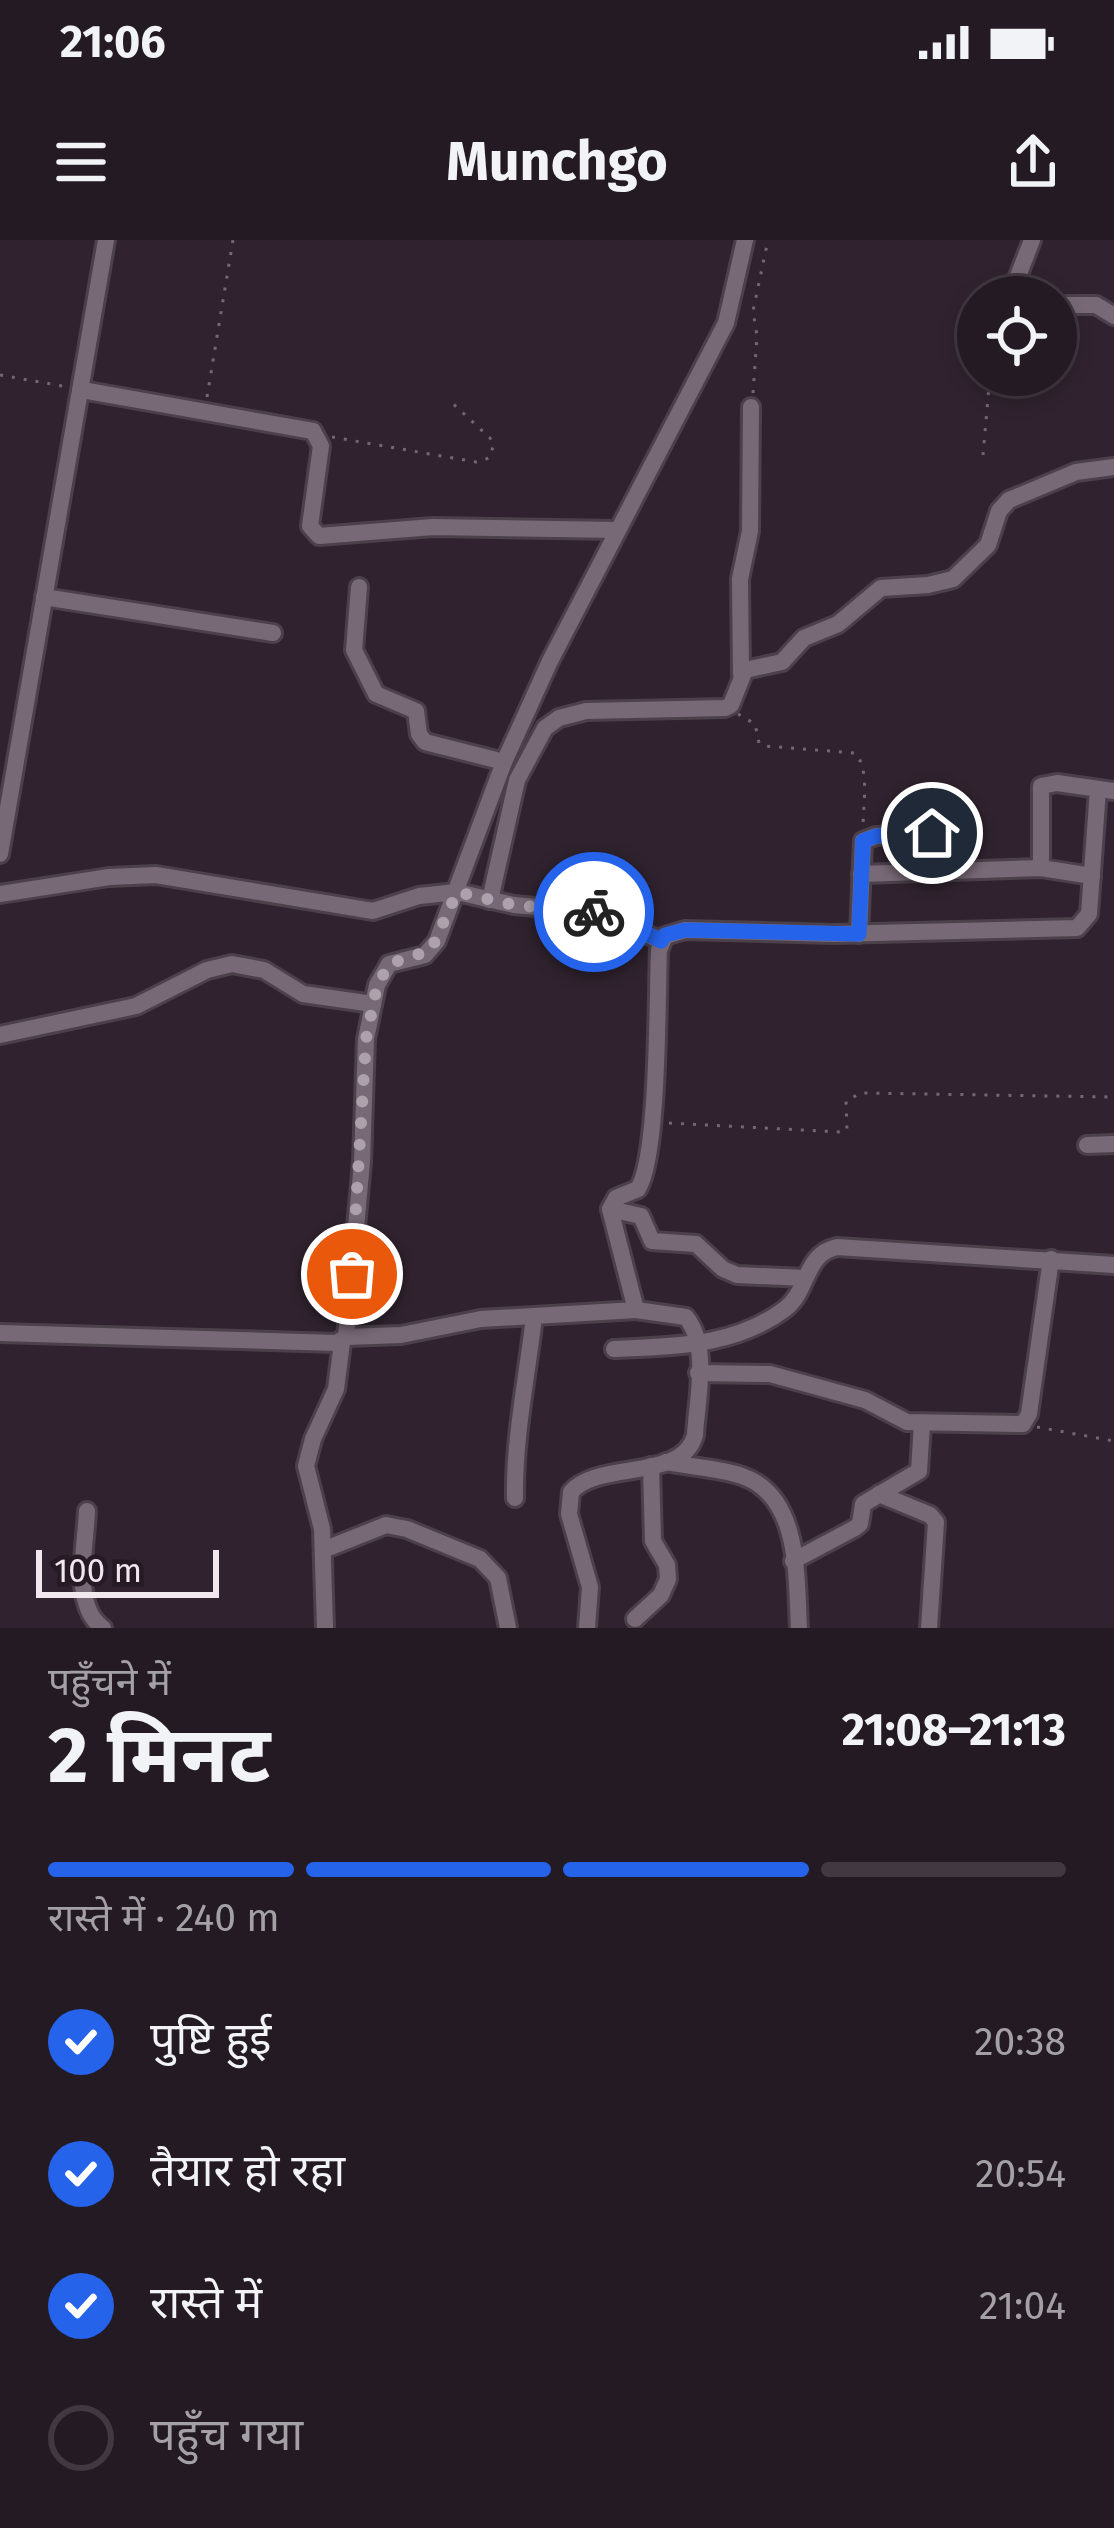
<!DOCTYPE html>
<html lang="hi">
<head>
<meta charset="utf-8">
<style>
	body { margin:0; font-family:"Fira Sans","Noto Sans Devanagari",sans-serif; background:#2c232b; color:#f1f3f6; height:100vh; display:flex; flex-direction:column; font-size:45px; white-space:nowrap }
	* { box-sizing:border-box; margin:0 }
	p { font-size:39px; color:#a3a1a6 }
	.icon { flex:none; width:66px; height:66px; fill:none; stroke:currentColor; stroke-width:2; stroke-linecap:round; stroke-linejoin:round }
	.map { position:relative; height:1388px; overflow:hidden }
	.panel { display:flex; flex-direction:column; background:#241a23; flex:1 }
	.panel>* { flex:none }
	.fabs { position:absolute; left:957px; top:36px; display:grid; gap:24px }
	.fabs a { display:grid; place-items:center; width:120px; height:120px; border-radius:50%; background:#241a23; box-shadow:0 6px 18px #0003,0 0 0 3px #413841; font-size:60px }
	.scale { position:absolute; left:36px; bottom:30px; width:183px; box-sizing:border-box; padding-left:12px; border:6px solid #f0e7ef; border-top:0; font-size:33px; line-height:42px; white-space:nowrap; color:#f0e7ef; -webkit-text-stroke:9px #261a25; paint-order:stroke }
	.pin { position:absolute; display:grid; place-items:center; width:102px; height:102px; color:#fff; margin:-51px; border:6px solid #fff; border-radius:50%; box-shadow:0 3px 12px #0007 }
	.courier { position:absolute; display:grid; place-items:center; width:120px; height:120px; margin:-60px; border:9px solid #2563eb; border-radius:50%; background:#fff; color:#222; box-shadow:0 3px 15px #0007 }
	.headline em { font-style:normal; font-weight:700 }
	.headline div { display:flex; flex-direction:column-reverse }
	.headline { display:flex; align-items:center; justify-content:space-between; height:204px; padding:0 48px }
	h1 { font-size:78px; font-weight:700; line-height:90px }
	.bar { display:grid; grid-template-columns:repeat(4,1fr); gap:18px 12px; align-content:center; height:144px; padding:0 48px }
	.bar i { height:15px; border-radius:9px; background:#413841 }
	.bar .current { background:#2563eb }
	.bar p { grid-column:span 4 }
	ol { padding:0 48px; list-style:none }
	li { display:flex; align-items:center; gap:36px; height:132px }
	li p { margin-inline-start:auto }
	li .icon { padding:12px; border-radius:50%; background:#2563eb; color:#fff; stroke-width:4 }
	li:last-child { color:#a3a1a6 }
	li i { width:66px; height:66px; border:6px solid #413841; border-radius:50% }
	.status { display:flex; justify-content:space-between; align-items:center; height:84px; padding:0 60px; background:#241a23; direction:ltr }
	.status svg { height:33px; fill:currentColor }
	header { display:flex; justify-content:space-between; align-items:center; height:156px; padding:0 48px; background:#241a23; font-size:54px; font-weight:700 }
	.map>svg:first-child { display:block }
	.lines { fill:none; stroke-linecap:round; stroke-linejoin:round }
	.minor-casing { stroke:#4c414b; stroke-width:22 }
	.path { stroke:#746873; stroke-width:3; stroke-dasharray:3 9; stroke-linecap:butt }
	.minor { stroke:#786976; stroke-width:16 }
	.done { stroke:#ada2ac; stroke-width:12; stroke-dasharray:0 21.6 }
	.route { stroke:#2563eb; stroke-width:15 }
</style>
</head>
<body>
<div class="status"><b>21:06</b><svg viewBox="0 0 49 12"><path d="M0 12V9h3v3zM5 12V6h3v6zM10 12V3h3v9zM15 12V0h3v12zM26 1h20v11H26zM47 4h2v5h-2z"/></svg></div>
<header><svg class="icon" aria-label="menu" viewBox="0 0 24 24"><path d="M4 6h16M4 12h16M4 18h16"/></svg>Munchgo<svg class="icon" aria-label="share" viewBox="0 0 24 24"><path d="M12 15V3M7 8l5-5 5 5M5 13v7h14v-7"/></svg></header>
<div class="map">
<svg width="1114" height="1388" viewBox="0 0 1114 1388">
	<rect width="100%" height="100%" fill="#30232f"/>
	<g class="lines">
		<defs>
			<g id="minor">
				<path d="M 1010,57 L 1032,0"/>
				<path d="M 1056,65 L 1096,65 L 1114,76"/>
				<path d="M 82,150 L 313,191 L 321,206 L 310,286 L 319,296 L 433,287 L 618,290"/>
				<path d="M 359,347 L 354,410 L 376,454 L 416,471 L 419,494 L 425,502 L 504,522"/>
				<path d="M 44,357 L 273,393"/>
				<path d="M 741,434 L 740,339 L 750,291 L 751,167"/>
				<path d="M 0,614 L 106,0"/>
				<path d="M 1041,628 L 1041,546 L 1057,543 L 1114,551"/>
				<path d="M 861,634 L 1041,628 L 1092,636"/>
				<path d="M 0,654 L 109,637 L 156,635 L 373,671 L 419,656 L 457,652 L 514,665 L 603,673 L 661,701"/>
				<path d="M 490,660 L 517,540 L 545,488 L 559,478 L 586,471 L 725,468 L 731,465 L 745,430 L 782,422 L 804,398 L 838,384 L 881,348 L 928,345 L 953,339 L 988,305 L 999,271 L 1009,260 L 1076,232 L 1114,227"/>
				<path d="M 859,694 L 863,601 L 876,596 L 932,593"/>
				<path d="M 0,795 L 136,766 L 207,730 L 232,724 L 264,730 L 303,754 L 373,764"/>
				<path d="M 1087,905 L 1114,904"/>
				<path d="M 610,969 L 641,976 L 652,1001 L 696,1004 L 723,1029 L 737,1035 L 805,1038"/>
				<path d="M 0,1093 L 336,1103 L 346,1097 L 362,922 L 366,799 L 377,745 L 389,724 L 425,715 L 437,701 L 504,522 L 550,421 L 726,83 L 745,0"/>
				<path d="M 346,1097 L 401,1095 L 481,1079 L 636,1070 L 610,969 L 616,958 L 638,949 C 659,915 657,758 659,710 L 665,696 L 685,690 L 834,694 L 1077,688 L 1089,674 L 1098,549"/>
				<path d="M 614,1109 C 674,1106 734,1107 785,1069 C 809,1051 804,1014 837,1007 L 1114,1025"/>
				<path d="M 698,1133 L 770,1134 L 865,1160 L 907,1182 L 1023,1184 L 1029,1174 L 1051,1019"/>
				<path d="M 666,1222 C 690,1227 719,1228 742,1236 C 801,1256 796,1337 799,1388"/>
				<path d="M 879,1254 L 930,1275 L 936,1282 L 929,1388"/>
				<path d="M 515,1258 C 514,1198 527,1137 534,1077"/>
				<path d="M 87,1271 C 86,1305 71,1366 103,1388"/>
				<path d="M 323,1310 L 386,1285 L 407,1289 L 480,1319 L 498,1338 L 508,1388"/>
				<path d="M 793,1321 L 855,1288 L 860,1284 L 863,1264 L 919,1231 L 922,1184"/>
				<path d="M 635,1379 L 661,1355 L 668,1339 L 667,1325 L 653,1301 L 651,1226"/>
				<path d="M 325,1388 L 322,1289 L 306,1226 L 313,1199 L 336,1149 L 342,1102"/>
				<path d="M 587,1388 L 590,1347 L 569,1274 L 571,1252 C 598,1220 683,1242 695,1195 C 697,1159 710,1107 686,1077 L 636,1070"/>
			</g>
		</defs>
		<use href="#minor" class="minor-casing"/>
		<g class="path">
			<path d="M 0,135 L 68,147"/>
			<path d="M 753,153 L 757,96 L 753,71 L 768,0"/>
			<path d="M 207,157 L 233,0"/>
			<path d="M 332,197 L 476,222 L 489,218 L 494,204 L 490,198 L 449,160"/>
			<path d="M 983,215 L 990,135"/>
			<path d="M 738,474 L 755,484 L 759,503 L 765,506 L 855,513 C 870,529 863,564 863,587"/>
			<path d="M 669,883 L 841,892 L 847,890 L 846,861 L 861,853 L 1114,857"/>
			<path d="M 1037,1187 L 1114,1201"/>
		</g>
		<use href="#minor" class="minor"/>
	</g>
	<g class="lines">
		<path class="done" d="M 352,1034 L 366,799 L 377,746 L 389,724 L 431,710 L 457,652 L 514,665 L 594,672"/>
		<path class="route" d="M 594,672 L 627,683 L 661,701 L 665,695 L 685,690 L 859,694 L 863,601 L 876,596 L 932,593"/>
	</g>
</svg>
<div class="fabs">
<a><svg class="icon" aria-label="locate" viewBox="0 0 24 24"><circle cx="12" cy="12" r="6"/><path d="M12 2v4M12 18v4M2 12h4M18 12h4"/></svg></a>
</div>
<div class="scale">100 m</div>
<div class="pin" style="left:352px;top:1034px;background:#ea580c"><svg class="icon" aria-label="bag" viewBox="0 0 24 24"><path d="M5 8h14l-1 12H6zM9 8a3 3 0 0 1 6 0"/></svg></div>
<div class="pin" style="left:932px;top:593px;background:#1f2937"><svg class="icon" aria-label="home" viewBox="0 0 24 24"><path d="M3 11l9-7 9 7M6 9v11h12V9"/></svg></div>
<div class="courier" style="left:594px;top:672px"><svg class="icon" aria-label="bike" viewBox="0 0 24 24"><circle cx="6" cy="16" r="4"/><circle cx="18" cy="16" r="4"/><path d="M6 16l4-8h5l3 8M10 8l3 8H6M13 5h3"/></svg></div>
</div>
<section class="panel">
<div class="headline"><div><h1>2 मिनट</h1><p>पहुँचने में</p></div><em>21:08–21:13</em></div>
<div class="bar"><i class="current"></i><i class="current"></i><i class="current"></i><i></i><p>रास्ते में · 240 m</p></div>
<ol>
<li><svg class="icon" aria-label="check" viewBox="0 0 24 24"><path d="M5 12l5 5 9-10"/></svg>पुष्टि हुई<p>20:38</p></li>
<li><svg class="icon" aria-label="check" viewBox="0 0 24 24"><path d="M5 12l5 5 9-10"/></svg>तैयार हो रहा<p>20:54</p></li>
<li><svg class="icon" aria-label="check" viewBox="0 0 24 24"><path d="M5 12l5 5 9-10"/></svg>रास्ते में<p>21:04</p></li>
<li><i></i>पहुँच गया</li>
</ol>
</section>
</body>
</html>
